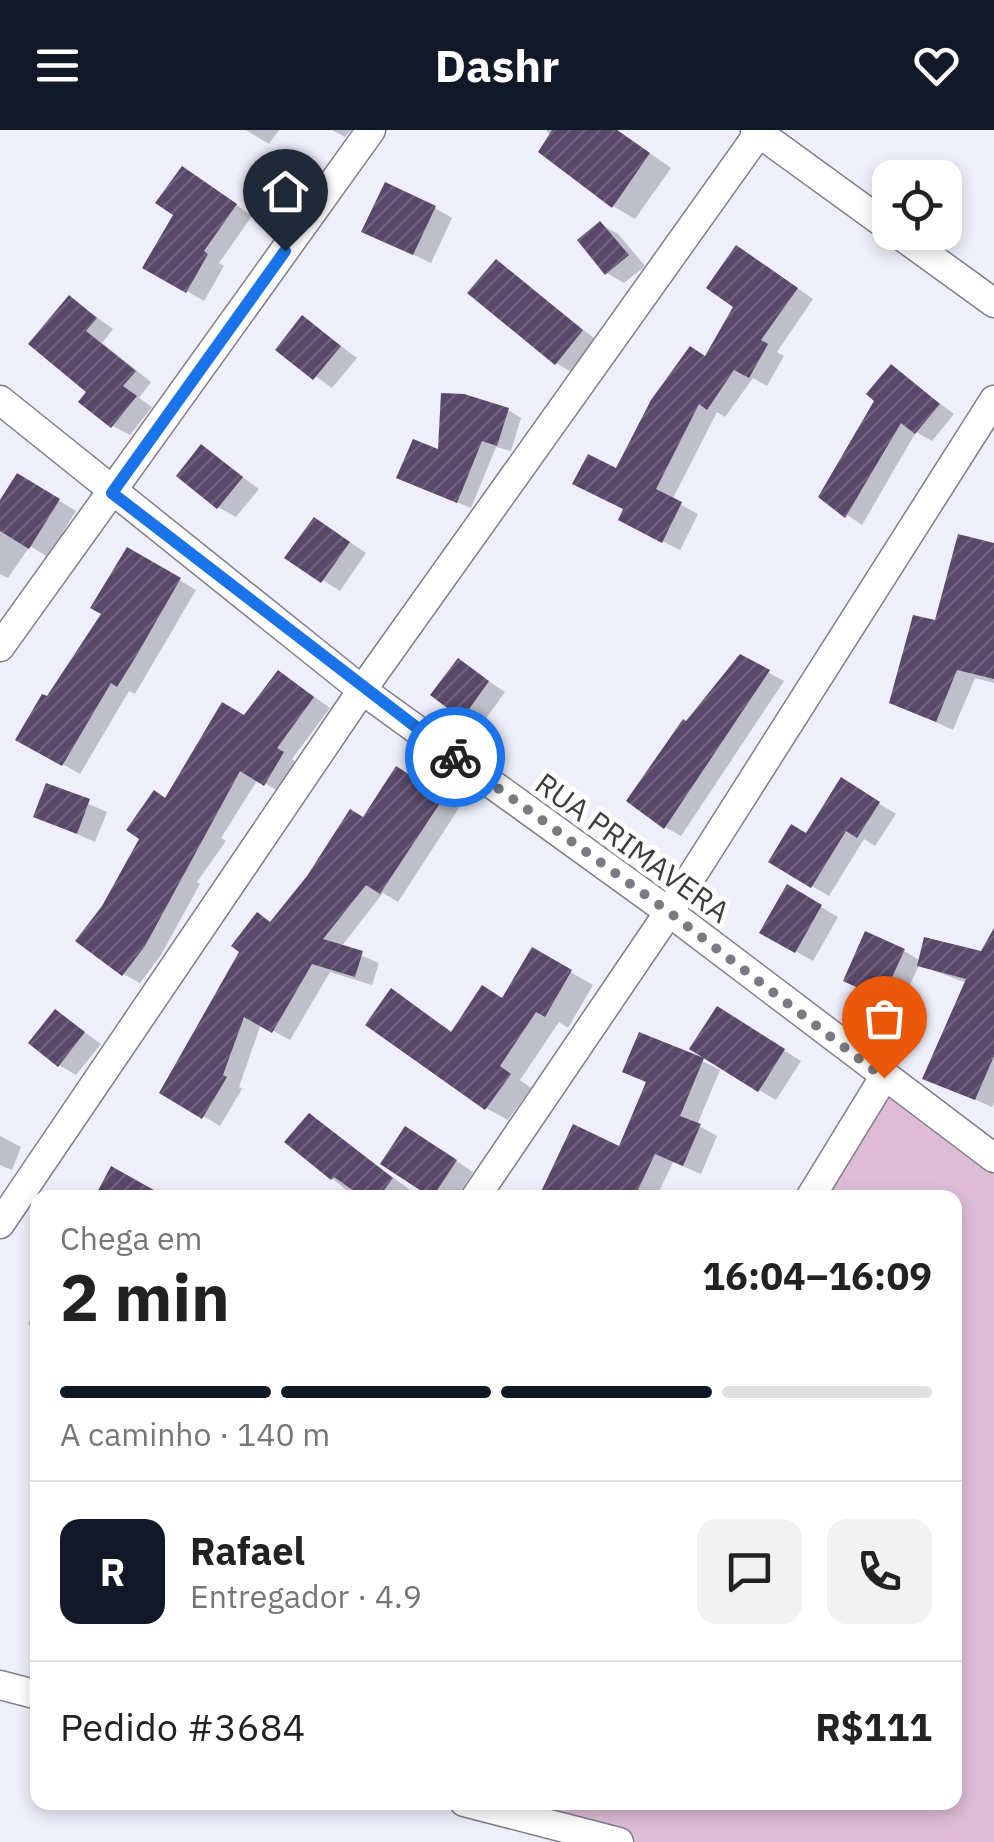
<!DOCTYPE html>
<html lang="pt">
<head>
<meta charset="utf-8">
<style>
	body { margin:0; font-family:"IBM Plex Sans",sans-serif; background:#f2f2f2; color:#222; height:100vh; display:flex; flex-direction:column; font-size:38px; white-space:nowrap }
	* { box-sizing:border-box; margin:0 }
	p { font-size:32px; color:#767676 }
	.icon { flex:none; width:55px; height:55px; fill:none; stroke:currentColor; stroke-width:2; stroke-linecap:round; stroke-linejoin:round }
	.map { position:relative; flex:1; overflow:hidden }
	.drawer { position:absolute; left:30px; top:1060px; width:932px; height:620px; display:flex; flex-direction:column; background:#fff; border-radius:20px; box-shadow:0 5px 15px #0003 }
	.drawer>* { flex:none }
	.controls { position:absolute; left:872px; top:30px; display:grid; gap:20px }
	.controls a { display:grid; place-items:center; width:90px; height:90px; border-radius:20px; background:#fff; box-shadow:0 5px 15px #0003; font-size:50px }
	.pin { position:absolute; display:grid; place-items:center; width:85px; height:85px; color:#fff; margin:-102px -42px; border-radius:50% 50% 50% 0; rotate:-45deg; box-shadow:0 0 10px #0007 }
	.pin .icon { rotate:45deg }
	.courier { position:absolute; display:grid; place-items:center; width:100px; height:100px; margin:-50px; border:8px solid #1a73e8; border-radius:50%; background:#fff; color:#222; box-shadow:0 2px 12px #0007 }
	.overview em { font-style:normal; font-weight:700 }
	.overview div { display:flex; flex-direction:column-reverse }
	.overview { display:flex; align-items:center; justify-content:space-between; height:170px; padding:0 30px }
	h1 { font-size:65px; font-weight:700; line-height:75px }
	.bar { display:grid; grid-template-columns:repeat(4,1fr); gap:15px 10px; align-content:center; height:120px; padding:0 30px }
	.bar i { height:12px; border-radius:8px; background:#e0e0e0 }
	.bar .active { background:#111827 }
	.bar p { grid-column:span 4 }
	.line { display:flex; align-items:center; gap:25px; padding:0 30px; border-top:2px solid #e0e0e0 }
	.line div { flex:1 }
	.round { display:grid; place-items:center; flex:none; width:105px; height:105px; border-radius:20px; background:#f2f2f2 }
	header { display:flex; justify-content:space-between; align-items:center; height:130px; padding:0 30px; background:#111827; color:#fff; font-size:45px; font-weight:700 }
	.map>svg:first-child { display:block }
	.green { fill:#debcd6 }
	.shadow { fill:#0003 }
	.building { fill:url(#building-hatch) }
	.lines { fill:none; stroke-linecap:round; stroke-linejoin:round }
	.minor-casing { stroke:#7e7f89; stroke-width:31 }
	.minor { stroke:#fff; stroke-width:28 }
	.done { stroke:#7a7b82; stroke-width:10; stroke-dasharray:0 18 }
	.route { stroke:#1a73e8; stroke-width:12 }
	.labels { text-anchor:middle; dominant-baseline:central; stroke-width:10; stroke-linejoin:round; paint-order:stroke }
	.street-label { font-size:30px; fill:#3c3c41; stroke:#fff }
</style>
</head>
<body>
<header><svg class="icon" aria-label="menu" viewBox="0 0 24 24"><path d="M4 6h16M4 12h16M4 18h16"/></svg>Dashr<svg class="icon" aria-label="heart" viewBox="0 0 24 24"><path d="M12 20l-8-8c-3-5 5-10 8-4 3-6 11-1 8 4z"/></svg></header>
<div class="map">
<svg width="994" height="1712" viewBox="0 0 994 1712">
	<defs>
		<pattern id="building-hatch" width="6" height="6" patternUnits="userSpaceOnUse" patternTransform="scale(2.5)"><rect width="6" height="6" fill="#594869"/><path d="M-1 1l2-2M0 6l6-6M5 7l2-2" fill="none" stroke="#6e617c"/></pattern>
	</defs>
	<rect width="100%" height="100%" fill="#eeeffa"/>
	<path class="green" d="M 884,947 L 994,1028 L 994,1712 L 619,1712 L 464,1673 L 955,1672 L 955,1068 L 810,1067 Z"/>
	<g class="shadow">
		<path d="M 246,0 L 279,0 L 269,14 Z"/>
		<path d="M 332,0 L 351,0 L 345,7 Z"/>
		<path d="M 546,0 L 617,0 L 671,38 L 635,89 L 613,76 Z"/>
		<path d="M 200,49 L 252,86 L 219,133 L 224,136 L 204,171 L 146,137 Z"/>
		<path d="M 435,78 L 452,88 L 431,133 L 382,110 Z"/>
		<path d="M 600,94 L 618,104 L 645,136 L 624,153 L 607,143 Z"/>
		<path d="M 754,128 L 813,169 L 777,222 L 784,226 L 767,256 L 753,248 L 725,287 L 717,282 L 672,370 L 698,384 L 680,420 L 638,399 L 626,379 L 617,341 L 707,228 L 736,176 Z"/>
		<path d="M 497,132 L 599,212 L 573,243 L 556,233 Z"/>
		<path d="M 70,168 L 113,199 L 102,213 L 151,252 L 139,268 L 152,277 L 130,305 L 113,296 L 89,261 Z"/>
		<path d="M 303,188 L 357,228 L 332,258 L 278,219 Z"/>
		<path d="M 891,237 L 954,284 L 932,311 L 916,302 L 862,395 L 821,367 L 878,270 Z"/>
		<path d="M 508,280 L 521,288 L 511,321 L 496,317 L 471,378 L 413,354 L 440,323 Z"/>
		<path d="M 202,318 L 259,359 L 236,387 L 218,377 Z"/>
		<path d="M 18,346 L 76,381 L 48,427 L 30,416 L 8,448 L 0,444 L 0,375 Z"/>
		<path d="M 332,400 L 366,423 L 340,461 L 288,428 Z"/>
		<path d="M 994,416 L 994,553 L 975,548 L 953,600 L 892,572 L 937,493 Z"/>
		<path d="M 128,420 L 196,460 L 135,564 L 129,561 L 80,644 L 19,609 L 104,483 Z"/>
		<path d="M 741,528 L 784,551 L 681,706 L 665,697 Z"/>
		<path d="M 458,531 L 505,562 L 480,597 L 463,587 Z"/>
		<path d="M 295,553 L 330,578 L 292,629 L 299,634 L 281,663 L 258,649 L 221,708 L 226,711 L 197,752 L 200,754 L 161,825 L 140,853 L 123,844 L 104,777 L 166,670 L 244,588 Z"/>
		<path d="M 414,649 L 459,678 L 398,772 L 383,763 L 341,817 L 379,833 L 372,855 L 330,842 L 290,910 L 261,894 L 239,957 L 242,959 L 220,996 L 162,962 L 272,793 L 364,690 Z"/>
		<path d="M 842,651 L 896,684 L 875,716 L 864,709 L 829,766 L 771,732 L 807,706 Z"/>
		<path d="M 48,656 L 107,682 L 95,712 L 36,686 Z"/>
		<path d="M 788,758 L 838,787 L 813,831 L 762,802 Z"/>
		<path d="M 994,806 L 994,973 L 992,977 L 926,948 L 967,853 L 919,835 L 900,877 L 863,860 L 904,821 L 921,831 L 986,825 Z"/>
		<path d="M 532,820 L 593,855 L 568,898 L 559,892 L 520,950 L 531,958 L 508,990 L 486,978 L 392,862 L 454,903 L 504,870 Z"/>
		<path d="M 56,882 L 101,914 L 76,945 L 59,935 Z"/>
		<path d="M 735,890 L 801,931 L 776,970 L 759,960 Z"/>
		<path d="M 702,931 L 720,940 L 697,995 L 717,1006 L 701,1044 L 673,1032 L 656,1068 L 638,1068 L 619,1059 L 620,1019 L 648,953 L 625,941 Z"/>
		<path d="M 309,986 L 409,1059 L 402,1068 L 348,1068 L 351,1064 L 288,1012 Z"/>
		<path d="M 0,1006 L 21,1017 L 12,1040 L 0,1035 Z"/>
		<path d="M 423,1009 L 473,1042 L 456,1068 L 435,1068 L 383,1034 Z"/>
		<path d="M 38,1172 L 38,1200 L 28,1194 Z"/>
	</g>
	<g class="building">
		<path d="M 552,0 L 617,0 L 650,23 L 612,78 L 538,22 Z"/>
		<path d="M 182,36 L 237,74 L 204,121 L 208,124 L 186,163 L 142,138 L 173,85 L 155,73 Z"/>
		<path d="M 385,52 L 436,76 L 413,125 L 361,102 Z"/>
		<path d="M 600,91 L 629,125 L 605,145 L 577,110 Z"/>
		<path d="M 736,115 L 798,158 L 761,210 L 768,214 L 749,248 L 734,240 L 707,280 L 699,274 L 656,359 L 682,372 L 662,413 L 618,390 L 623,379 L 572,354 L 588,324 L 616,338 L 651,270 L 690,216 L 705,226 L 733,177 L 706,158 Z"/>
		<path d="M 496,129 L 583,200 L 555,235 L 467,163 Z"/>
		<path d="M 69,165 L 97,188 L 86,201 L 136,241 L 123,256 L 137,266 L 111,298 L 78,272 L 86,262 L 28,214 Z"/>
		<path d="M 302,185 L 341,216 L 313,250 L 275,220 Z"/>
		<path d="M 891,234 L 940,274 L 915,304 L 901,293 L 845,388 L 818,367 L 874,271 L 866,264 Z"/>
		<path d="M 441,263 L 464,264 L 509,278 L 497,316 L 482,311 L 457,373 L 396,348 L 413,309 L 438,319 Z"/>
		<path d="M 201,314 L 243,347 L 217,379 L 176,346 Z"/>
		<path d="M 17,343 L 60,369 L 29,419 L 0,401 L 0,370 Z"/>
		<path d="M 314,387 L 350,412 L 321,453 L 284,428 Z"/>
		<path d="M 958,404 L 994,413 L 994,549 L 957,540 L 936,592 L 889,573 L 913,485 L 935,490 Z"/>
		<path d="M 127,417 L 181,448 L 135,528 L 117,557 L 111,553 L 62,636 L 15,610 L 42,564 L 47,566 L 101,484 L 90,478 Z"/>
		<path d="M 740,524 L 770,540 L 664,699 L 626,671 L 683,589 L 686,591 Z"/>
		<path d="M 458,528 L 489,551 L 462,589 L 430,565 Z"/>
		<path d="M 278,540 L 314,567 L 277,618 L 284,622 L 264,656 L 240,641 L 145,816 L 122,846 L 75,811 L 102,776 L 139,709 L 126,700 L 154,660 L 165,668 L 222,572 L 244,585 Z"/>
		<path d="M 396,636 L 444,667 L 380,764 L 366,755 L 323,809 L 363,821 L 355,847 L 312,834 L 272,903 L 244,887 L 223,945 L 227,947 L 202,989 L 159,963 L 239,822 L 231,816 L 257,782 L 270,792 L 307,746 L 350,679 L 363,687 Z"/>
		<path d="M 841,647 L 880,672 L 857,708 L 846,701 L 811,758 L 768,732 L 791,694 L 806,703 Z"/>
		<path d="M 46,653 L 90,669 L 77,704 L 33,687 Z"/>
		<path d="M 787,754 L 822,775 L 795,823 L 759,803 Z"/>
		<path d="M 994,798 L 994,926 L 975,970 L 922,949 L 966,849 L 917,836 L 924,807 L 981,821 Z"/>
		<path d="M 865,801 L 905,819 L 882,869 L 843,851 Z"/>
		<path d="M 532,817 L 572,840 L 545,887 L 536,882 L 500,936 L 511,944 L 485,980 L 365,895 L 391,858 L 451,902 L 482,855 L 502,868 Z"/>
		<path d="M 717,876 L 785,919 L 758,962 L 689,919 Z"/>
		<path d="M 55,879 L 85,902 L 58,937 L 28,913 Z"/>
		<path d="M 639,902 L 704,928 L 680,986 L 701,994 L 683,1036 L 655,1024 L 634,1068 L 538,1068 L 573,994 L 619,1016 L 646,952 L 622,942 Z"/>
		<path d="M 309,983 L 393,1048 L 378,1068 L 364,1068 L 334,1047 L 331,1050 L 284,1012 Z"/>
		<path d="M 405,996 L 457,1030 L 432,1068 L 380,1034 Z"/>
		<path d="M 111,1036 L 168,1068 L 94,1068 Z"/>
	</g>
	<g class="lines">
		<defs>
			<g id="minor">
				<path d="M 755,0 L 890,98"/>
				<path d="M 896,102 L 994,173"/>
				<path d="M 0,270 L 362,560 L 669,782 L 994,1028"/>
				<path d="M 0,517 L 371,0"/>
				<path d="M 475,1068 L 669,782 L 994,270"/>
				<path d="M 810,1068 L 884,947"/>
				<path d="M 0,1094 L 362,560 L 761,0"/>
				<path d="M 0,1555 L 38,1565"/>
				<path d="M 464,1672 L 619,1712"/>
			</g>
		</defs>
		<use href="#minor" class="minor-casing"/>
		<use href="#minor" class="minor"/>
	</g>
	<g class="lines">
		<path class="done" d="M 455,627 L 669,782 L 884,948"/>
		<path class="route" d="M 285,121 L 112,363 L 455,627"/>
	</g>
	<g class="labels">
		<g class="street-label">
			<text transform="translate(633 717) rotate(36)">RUA PRIMAVERA</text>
		</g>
	</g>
</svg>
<div class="controls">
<a><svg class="icon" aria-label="locate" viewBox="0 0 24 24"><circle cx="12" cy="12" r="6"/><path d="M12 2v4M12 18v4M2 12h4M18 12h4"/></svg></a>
</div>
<div class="pin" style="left:884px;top:948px;background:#ea580c"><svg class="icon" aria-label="bag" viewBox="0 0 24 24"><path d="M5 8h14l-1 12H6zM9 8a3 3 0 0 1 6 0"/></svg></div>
<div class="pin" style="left:285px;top:121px;background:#1f2937"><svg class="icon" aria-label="home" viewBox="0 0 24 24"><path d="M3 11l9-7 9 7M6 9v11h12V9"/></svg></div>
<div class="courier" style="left:455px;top:627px"><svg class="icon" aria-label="bike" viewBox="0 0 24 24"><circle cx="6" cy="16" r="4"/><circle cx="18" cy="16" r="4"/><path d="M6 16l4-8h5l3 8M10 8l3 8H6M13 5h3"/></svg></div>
<section class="drawer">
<div class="overview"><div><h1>2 min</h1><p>Chega em</p></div><em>16:04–16:09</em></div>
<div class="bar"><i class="active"></i><i class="active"></i><i class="active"></i><i></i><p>A caminho · 140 m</p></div>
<div class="line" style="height:180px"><b class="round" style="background:#111827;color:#fff">R</b><div><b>Rafael</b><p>Entregador · 4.9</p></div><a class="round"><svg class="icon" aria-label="chat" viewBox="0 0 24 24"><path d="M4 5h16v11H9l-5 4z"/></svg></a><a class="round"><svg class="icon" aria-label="phone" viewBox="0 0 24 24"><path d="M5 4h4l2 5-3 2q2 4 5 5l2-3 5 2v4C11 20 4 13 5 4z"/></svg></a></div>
<div class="line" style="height:130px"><div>Pedido #3684</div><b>R$111</b></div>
</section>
</div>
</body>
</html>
